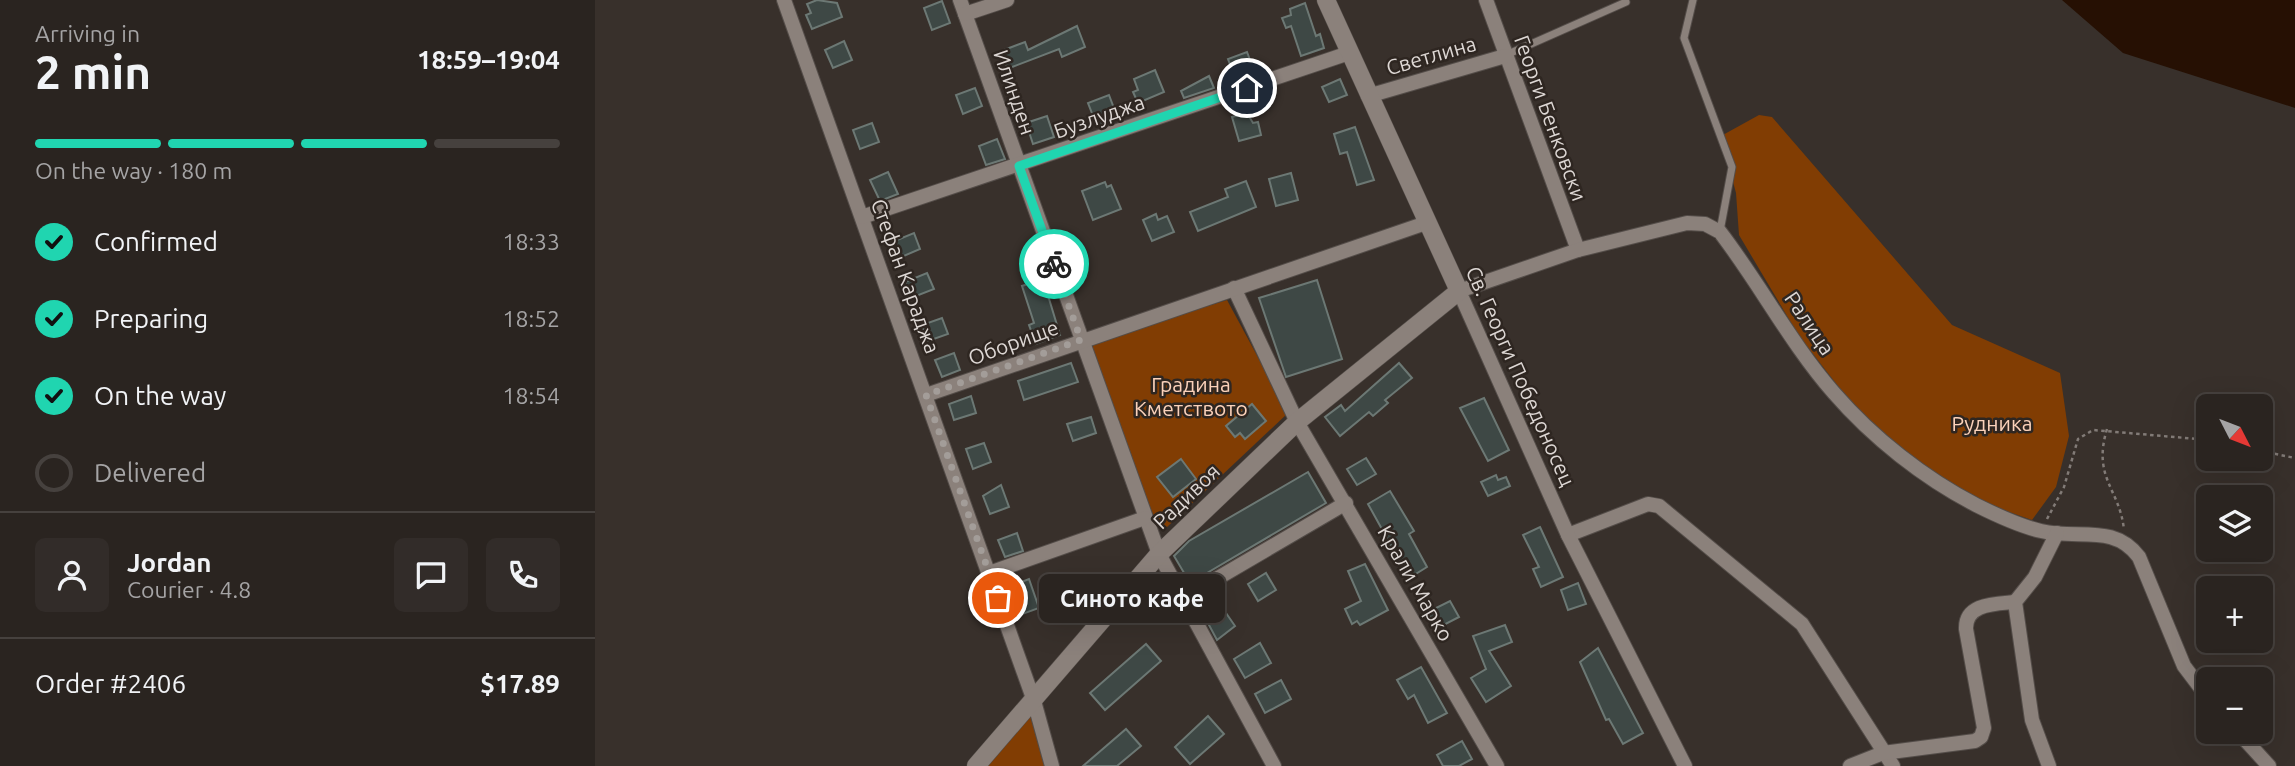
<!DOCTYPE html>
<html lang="en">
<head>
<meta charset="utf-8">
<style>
	body { margin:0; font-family:Ubuntu,sans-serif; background:#322c29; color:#f1f3f6; height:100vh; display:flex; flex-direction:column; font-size:26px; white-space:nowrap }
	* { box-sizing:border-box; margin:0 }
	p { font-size:23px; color:#a5a4a5 }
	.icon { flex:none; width:38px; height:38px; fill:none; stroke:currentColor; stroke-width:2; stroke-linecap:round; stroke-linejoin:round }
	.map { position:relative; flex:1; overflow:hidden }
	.details { display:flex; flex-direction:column; background:#2a2420; width:595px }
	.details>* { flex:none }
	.needle { width:46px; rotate:132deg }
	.buttons { position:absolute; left:1601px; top:394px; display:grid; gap:14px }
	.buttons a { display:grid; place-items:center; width:77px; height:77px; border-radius:10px; background:#2a2420; box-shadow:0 7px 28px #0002,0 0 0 2px #46413e; font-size:35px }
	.pin { position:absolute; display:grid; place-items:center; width:60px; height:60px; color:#fff; margin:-30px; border:4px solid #fff; border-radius:50%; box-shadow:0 2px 7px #0007 }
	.courier { position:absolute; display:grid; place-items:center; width:70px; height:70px; margin:-35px; border:5px solid #20d5b0; border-radius:50%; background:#fff; color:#222; box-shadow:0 2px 9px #0007 }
	.bubble { position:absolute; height:49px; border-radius:10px; background:#2a2420; box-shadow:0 7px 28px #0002,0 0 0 2px #46413e; font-size:23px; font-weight:700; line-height:49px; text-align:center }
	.overview em { font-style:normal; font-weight:700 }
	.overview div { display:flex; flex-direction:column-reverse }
	.overview { display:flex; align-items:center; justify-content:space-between; height:119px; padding:0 35px }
	h1 { font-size:46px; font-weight:700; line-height:52px }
	.bar { display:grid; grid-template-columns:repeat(4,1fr); gap:10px 7px; align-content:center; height:84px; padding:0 35px }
	.bar i { height:9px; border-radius:5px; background:#46413e }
	.bar .on { background:#20d5b0 }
	.bar p { grid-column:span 4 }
	.line { display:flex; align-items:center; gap:18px; padding:0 35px; border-top:2px solid #46413e }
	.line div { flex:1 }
	.round { display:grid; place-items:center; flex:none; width:74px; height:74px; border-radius:10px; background:#322c29 }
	ol { padding:0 35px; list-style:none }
	li { display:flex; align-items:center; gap:21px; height:77px }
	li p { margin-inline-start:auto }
	li .icon { padding:7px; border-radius:50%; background:#20d5b0; color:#111; stroke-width:4 }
	li:last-child { color:#a5a4a5 }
	li i { width:38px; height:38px; border:4px solid #46413e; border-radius:50% }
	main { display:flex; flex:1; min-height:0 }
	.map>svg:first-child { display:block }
	.green { fill:#813d03 }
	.water { fill:#261003 }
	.building { fill:#3e4845; stroke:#6c7874; stroke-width:2 }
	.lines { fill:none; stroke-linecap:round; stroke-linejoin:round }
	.service-casing { stroke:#544d49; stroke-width:9 }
	.minor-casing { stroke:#544d49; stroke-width:16 }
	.tertiary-casing { stroke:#544d49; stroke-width:19 }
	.path { stroke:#827b77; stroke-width:2.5; stroke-dasharray:3.5 3.5; stroke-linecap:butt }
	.service { stroke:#8b817b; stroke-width:7 }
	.minor { stroke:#8b817b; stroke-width:14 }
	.tertiary { stroke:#8b817b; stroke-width:18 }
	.done { stroke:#a39d99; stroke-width:7; stroke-dasharray:0 12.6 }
	.route { stroke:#20d5b0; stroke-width:9 }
	.labels { text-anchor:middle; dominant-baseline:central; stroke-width:5; stroke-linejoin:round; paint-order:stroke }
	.street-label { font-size:21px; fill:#ddd7d4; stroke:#2e2621 }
	.park-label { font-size:21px; fill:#fcd2ba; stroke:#2e2621 }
</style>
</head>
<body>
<main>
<section class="details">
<div class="overview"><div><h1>2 min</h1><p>Arriving in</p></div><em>18:59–19:04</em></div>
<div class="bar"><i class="on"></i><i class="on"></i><i class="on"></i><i></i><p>On the way · 180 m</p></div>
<ol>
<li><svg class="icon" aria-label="check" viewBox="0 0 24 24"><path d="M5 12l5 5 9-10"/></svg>Confirmed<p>18:33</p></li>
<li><svg class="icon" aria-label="check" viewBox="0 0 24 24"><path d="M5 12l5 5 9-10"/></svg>Preparing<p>18:52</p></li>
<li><svg class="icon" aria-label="check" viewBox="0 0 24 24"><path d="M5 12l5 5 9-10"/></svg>On the way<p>18:54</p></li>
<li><i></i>Delivered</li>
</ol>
<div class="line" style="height:126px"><a class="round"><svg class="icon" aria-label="person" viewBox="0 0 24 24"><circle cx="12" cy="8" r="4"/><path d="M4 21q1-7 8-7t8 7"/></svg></a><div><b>Jordan</b><p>Courier · 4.8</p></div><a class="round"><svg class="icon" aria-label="chat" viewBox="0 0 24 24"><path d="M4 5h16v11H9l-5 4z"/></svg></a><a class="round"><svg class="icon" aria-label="phone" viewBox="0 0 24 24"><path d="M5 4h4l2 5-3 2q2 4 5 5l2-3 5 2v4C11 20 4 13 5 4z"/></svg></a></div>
<div class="line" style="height:91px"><div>Order #2406</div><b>$17.89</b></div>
</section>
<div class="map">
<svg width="1700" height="766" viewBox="0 0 1700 766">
	<rect width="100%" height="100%" fill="#38302b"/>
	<g class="green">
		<path d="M 1164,115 L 1177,117 L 1357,325 L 1465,373 L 1474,436 L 1461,487 L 1437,520 L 1385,502 L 1310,453 L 1260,408 L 1204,336 L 1144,235 L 1141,193 L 1126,136 Z"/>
		<path d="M 632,300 L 693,413 L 572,527 L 558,520 L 493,343 Z"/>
		<path d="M 439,701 L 457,766 L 381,766 Z"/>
	</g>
	<path class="water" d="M 1467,0 L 1700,0 L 1700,108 L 1528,53 Z"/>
	<g class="building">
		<path d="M 222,0 L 242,3 L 247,17 L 217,29 L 211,15 L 216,13 L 212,4 Z"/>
		<path d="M 347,1 L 355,23 L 337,30 L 329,8 Z"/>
		<path d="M 710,3 L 721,36 L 725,34 L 729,48 L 706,56 L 696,26 L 691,28 L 687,18 L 696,15 L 695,9 Z"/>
		<path d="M 482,26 L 490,47 L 467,57 L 464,49 L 412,69 L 409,50 L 430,42 L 433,50 Z"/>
		<path d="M 249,41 L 257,60 L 238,68 L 230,50 Z"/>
		<path d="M 652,52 L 658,68 L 639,75 L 633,59 Z"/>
		<path d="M 560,70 L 569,92 L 543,103 L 538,92 L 543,90 L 539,79 Z"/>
		<path d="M 614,76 L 619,88 L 589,98 L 586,91 Z"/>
		<path d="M 745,79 L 752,95 L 734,102 L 727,87 Z"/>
		<path d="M 380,88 L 387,106 L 368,114 L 361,95 Z"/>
		<path d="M 514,95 L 523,119 L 502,126 L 493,103 Z"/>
		<path d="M 652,113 L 658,123 L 663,122 L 666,135 L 644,141 L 637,117 Z"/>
		<path d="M 452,116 L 459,137 L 438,144 L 431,123 Z"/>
		<path d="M 277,123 L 284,142 L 265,149 L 258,130 Z"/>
		<path d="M 760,127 L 779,180 L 762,185 L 752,152 L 745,154 L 739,134 Z"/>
		<path d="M 402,139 L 410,159 L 391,165 L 384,146 Z"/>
		<path d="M 293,172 L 303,194 L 285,201 L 275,180 Z"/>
		<path d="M 696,173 L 703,200 L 681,206 L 674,179 Z"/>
		<path d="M 651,181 L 661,207 L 603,231 L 595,212 L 633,197 L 630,189 Z"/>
		<path d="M 510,182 L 512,187 L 516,185 L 526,209 L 498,220 L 487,191 Z"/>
		<path d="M 561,214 L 563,220 L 572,216 L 579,232 L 557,241 L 548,220 Z"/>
		<path d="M 319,233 L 325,249 L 304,258 L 297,242 Z"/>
		<path d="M 332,273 L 339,289 L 316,298 L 310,282 Z"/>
		<path d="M 448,279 L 465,335 L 441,344 L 434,325 L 439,323 L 427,286 Z"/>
		<path d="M 722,280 L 747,359 L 691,377 L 664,298 Z"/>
		<path d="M 347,318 L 353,334 L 333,341 L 327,325 Z"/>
		<path d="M 359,353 L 365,370 L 347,377 L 340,360 Z"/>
		<path d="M 476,363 L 483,382 L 429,400 L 423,381 Z"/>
		<path d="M 804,363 L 817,378 L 790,400 L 793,403 L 778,416 L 774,412 L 745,436 L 730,417 L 746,405 L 750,411 Z"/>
		<path d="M 376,396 L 381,413 L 359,420 L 354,404 Z"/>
		<path d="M 889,398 L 914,450 L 893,461 L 865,408 Z"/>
		<path d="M 657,404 L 671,421 L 650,439 L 645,433 L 640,437 L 631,426 Z"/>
		<path d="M 496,417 L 501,433 L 478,441 L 472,424 Z"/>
		<path d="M 389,443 L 396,462 L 378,469 L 371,449 Z"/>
		<path d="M 771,458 L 781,474 L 762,485 L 752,469 Z"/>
		<path d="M 586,459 L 601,479 L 578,497 L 562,477 Z"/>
		<path d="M 713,472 L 731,503 L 595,583 L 579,556 L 594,541 Z"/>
		<path d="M 901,475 L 903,480 L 911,477 L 915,486 L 893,496 L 886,482 Z"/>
		<path d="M 406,485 L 414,507 L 395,514 L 388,496 Z"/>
		<path d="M 795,491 L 819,531 L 814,534 L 832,567 L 814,578 L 773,504 Z"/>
		<path d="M 945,527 L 968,577 L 946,587 L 938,569 L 944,567 L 928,535 Z"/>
		<path d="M 422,533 L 428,551 L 410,557 L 403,540 Z"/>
		<path d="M 770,564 L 793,610 L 765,625 L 762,621 L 757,624 L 750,609 L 766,601 L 753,571 Z"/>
		<path d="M 671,573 L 681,590 L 663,601 L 653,584 Z"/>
		<path d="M 434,579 L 444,608 L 419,617 L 409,589 Z"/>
		<path d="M 983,583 L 991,604 L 973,610 L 966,590 Z"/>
		<path d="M 855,601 L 864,617 L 841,629 L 833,612 Z"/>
		<path d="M 631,613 L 640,626 L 622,640 L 614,625 Z"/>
		<path d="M 910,625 L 917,642 L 894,651 L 916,686 L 891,702 L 876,678 L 891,669 L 878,636 Z"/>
		<path d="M 665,643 L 676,663 L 650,678 L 639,659 Z"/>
		<path d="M 551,644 L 566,661 L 510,710 L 495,693 Z"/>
		<path d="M 1003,648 L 1048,733 L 1028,744 L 1014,719 L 1011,720 L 985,662 Z"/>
		<path d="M 826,667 L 852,713 L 833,723 L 819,695 L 813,699 L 802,680 Z"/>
		<path d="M 686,680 L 696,699 L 670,713 L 660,694 Z"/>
		<path d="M 613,716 L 629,734 L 595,764 L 580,747 Z"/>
		<path d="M 531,729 L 546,746 L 522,766 L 488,766 Z"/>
		<path d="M 867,741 L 877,759 L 864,766 L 848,766 L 842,755 Z"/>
	</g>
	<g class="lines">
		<defs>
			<g id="service">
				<path d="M 1098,0 L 1089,38 L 1137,167 L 1125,231"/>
				<path d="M 911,55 L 1031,2"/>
			</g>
			<g id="minor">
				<path d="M 189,0 L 439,701 L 457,766"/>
				<path d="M 365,0 L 564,554 L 679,766"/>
				<path d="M 891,0 L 983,250"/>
				<path d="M 370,14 L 412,0"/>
				<path d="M 773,96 L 910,56"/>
				<path d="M 267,217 L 754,53"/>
				<path d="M 639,288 L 702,422 L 902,766"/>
				<path d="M 331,395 L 831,223"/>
				<path d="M 973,535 L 1053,504 L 1064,506 L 1207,624 L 1298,766"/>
				<path d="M 394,573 L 550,518"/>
				<path d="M 587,599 L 751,503"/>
				<path d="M 1643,732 L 1674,766"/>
				<path d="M 1090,766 L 973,535 L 864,291 L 983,250 L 1092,223 L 1110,224 L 1125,232 C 1165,284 1196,344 1239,393 C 1278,438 1329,478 1381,505 C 1401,515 1424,526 1446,531 C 1483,540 1519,523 1544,557 L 1589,666 L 1614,699"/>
				<path d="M 1255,766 L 1288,753 L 1380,741 L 1386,737 L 1389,728 L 1371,629 C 1370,603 1401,604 1420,602"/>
				<path d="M 1454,766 L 1437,720 L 1420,602 L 1440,577 L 1462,533"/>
			</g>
			<path id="tertiary" d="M 381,766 L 564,554 L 702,422 L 864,291 L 731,0"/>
		</defs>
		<use href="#service" class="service-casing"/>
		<use href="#minor" class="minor-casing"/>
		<use href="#tertiary" class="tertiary-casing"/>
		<g class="path">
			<path d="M 1512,429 C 1497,478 1525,489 1529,530"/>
			<path d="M 1666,451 L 1700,458"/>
			<path d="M 1452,519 L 1469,487 L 1483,439 L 1498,430 L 1614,440"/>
		</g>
		<use href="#service" class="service"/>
		<use href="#minor" class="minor"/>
		<use href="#tertiary" class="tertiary"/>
	</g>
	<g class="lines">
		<path class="done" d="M 403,598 L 331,395 L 486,340 L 459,264"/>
		<path class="route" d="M 459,264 L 424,166 L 652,88"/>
	</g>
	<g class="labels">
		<g class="street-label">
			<text transform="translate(836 55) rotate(-16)">Светлина</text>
			<text transform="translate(420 92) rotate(71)">Илинден</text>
			<text transform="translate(504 116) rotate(-19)">Бузлуджа</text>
			<text transform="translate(956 118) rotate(70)">Георги Бенковски</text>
			<text transform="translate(311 276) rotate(70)">Стефан Караджа</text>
			<text transform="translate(1215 323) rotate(56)">Ралица</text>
			<text transform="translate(418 342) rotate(-20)">Оборище</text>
			<text transform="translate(926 376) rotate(66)">Св. Георги Победоносец</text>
			<text transform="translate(591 496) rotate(-44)">Радивоя</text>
			<text transform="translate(821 583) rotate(60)">Крали Марко</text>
		</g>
		<g class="park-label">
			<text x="596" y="384">Градина<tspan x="596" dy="24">Кметството</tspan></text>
			<text x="1397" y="423">Рудника</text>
		</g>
	</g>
</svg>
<div class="buttons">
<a><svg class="needle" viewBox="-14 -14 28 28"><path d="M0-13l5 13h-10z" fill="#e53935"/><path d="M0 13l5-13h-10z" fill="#a5a4a5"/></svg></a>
<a><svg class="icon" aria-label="layers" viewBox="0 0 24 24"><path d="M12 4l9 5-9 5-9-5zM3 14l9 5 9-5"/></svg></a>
<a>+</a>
<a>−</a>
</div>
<div class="pin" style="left:403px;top:598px;background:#ea580c"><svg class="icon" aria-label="bag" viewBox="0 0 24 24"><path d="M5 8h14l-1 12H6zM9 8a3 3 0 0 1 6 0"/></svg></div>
<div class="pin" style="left:652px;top:88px;background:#1f2937"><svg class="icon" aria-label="home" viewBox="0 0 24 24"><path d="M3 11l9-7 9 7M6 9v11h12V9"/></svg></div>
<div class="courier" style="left:459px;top:264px"><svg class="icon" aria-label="bike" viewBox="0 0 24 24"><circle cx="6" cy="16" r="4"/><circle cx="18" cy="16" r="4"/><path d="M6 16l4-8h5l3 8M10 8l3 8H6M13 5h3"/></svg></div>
<div class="bubble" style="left:444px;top:574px;width:186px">Синото кафе</div>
</div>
</main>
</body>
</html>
